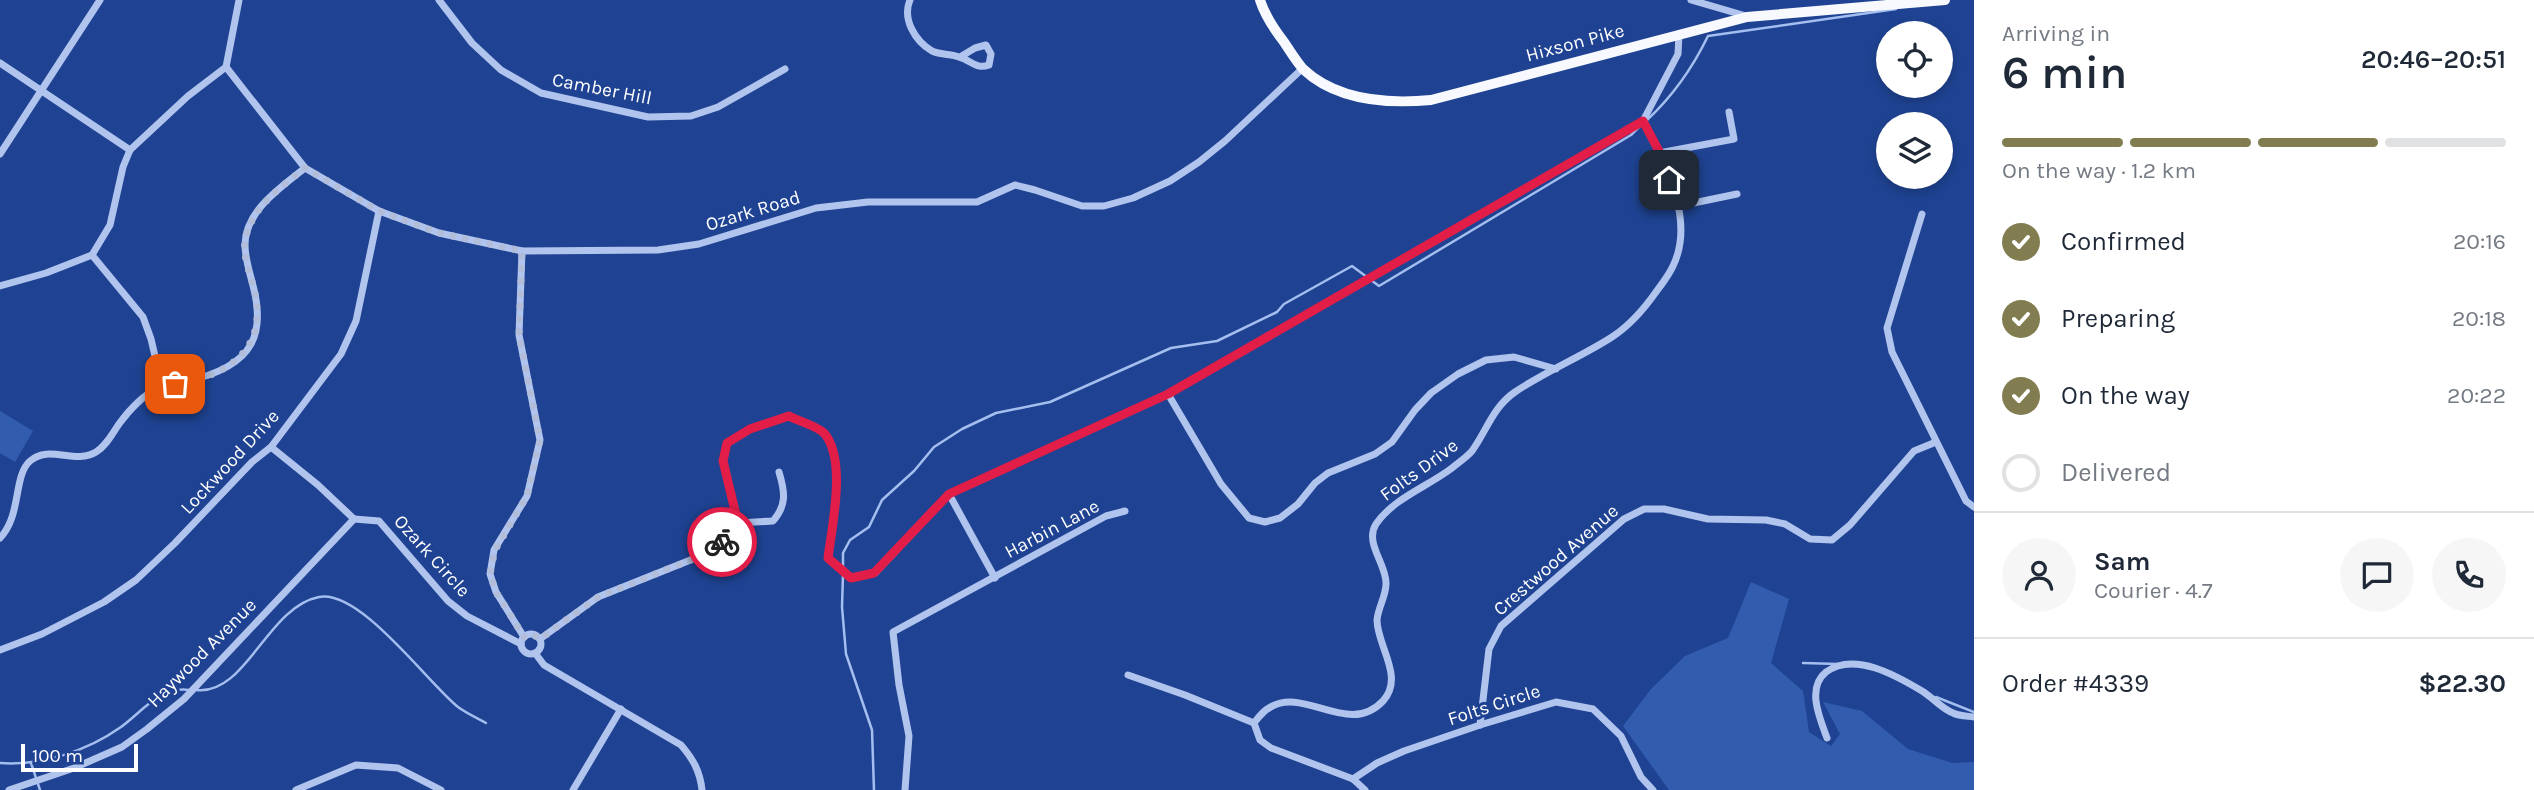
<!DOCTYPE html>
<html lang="en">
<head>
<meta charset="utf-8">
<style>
	body { margin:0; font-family:Karla,sans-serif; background:#f6f6f7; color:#1f2937; height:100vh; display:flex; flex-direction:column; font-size:26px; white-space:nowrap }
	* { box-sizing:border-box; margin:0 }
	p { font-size:23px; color:#747a83 }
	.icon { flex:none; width:38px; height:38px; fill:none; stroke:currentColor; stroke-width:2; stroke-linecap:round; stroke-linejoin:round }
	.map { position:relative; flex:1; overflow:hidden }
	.details { display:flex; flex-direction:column; background:#fff; width:560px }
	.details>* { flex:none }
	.controls { position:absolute; left:1876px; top:21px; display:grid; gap:14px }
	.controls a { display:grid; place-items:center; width:77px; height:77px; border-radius:50%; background:#fff; box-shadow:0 4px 10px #0003; font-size:35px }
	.scale { position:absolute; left:21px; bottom:18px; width:117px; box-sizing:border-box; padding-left:7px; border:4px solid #fff; border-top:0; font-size:19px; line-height:24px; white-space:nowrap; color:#fff; -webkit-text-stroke:5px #1f4392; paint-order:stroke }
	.pin { position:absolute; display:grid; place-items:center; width:60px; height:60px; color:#fff; margin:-30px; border-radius:14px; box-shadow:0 4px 10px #0006 }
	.courier { position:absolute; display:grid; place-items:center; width:70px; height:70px; margin:-35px; border:5px solid #e11d48; border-radius:50%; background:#fff; color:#222; box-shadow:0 2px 9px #0007 }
	.headline em { font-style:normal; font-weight:600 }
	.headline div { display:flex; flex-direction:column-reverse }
	.headline { display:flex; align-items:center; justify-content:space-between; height:119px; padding:0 28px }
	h1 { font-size:46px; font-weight:600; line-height:52px }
	.bar { display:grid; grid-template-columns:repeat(4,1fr); gap:10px 7px; align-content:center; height:84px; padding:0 28px }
	.bar i { height:9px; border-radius:5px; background:#e0e1e3 }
	.bar .active { background:#827d51 }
	.bar p { grid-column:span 4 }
	.line { display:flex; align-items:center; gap:18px; padding:0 28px; border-top:2px solid #e0e1e3 }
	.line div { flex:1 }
	.round { display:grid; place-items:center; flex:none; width:74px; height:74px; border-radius:37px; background:#f6f6f7 }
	ol { padding:0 28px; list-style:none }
	li { display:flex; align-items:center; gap:21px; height:77px }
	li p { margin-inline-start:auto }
	li .icon { padding:7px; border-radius:50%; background:#827d51; color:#fff; stroke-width:4 }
	li:last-child { color:#747a83 }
	li i { width:38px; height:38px; border:4px solid #e0e1e3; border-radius:50% }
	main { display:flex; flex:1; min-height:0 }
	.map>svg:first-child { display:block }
	.green { fill:#325daf }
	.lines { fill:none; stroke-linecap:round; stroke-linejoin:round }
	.stream { stroke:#a3beef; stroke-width:2.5 }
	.street { stroke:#b0c4ee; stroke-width:7 }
	.primary { stroke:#f7f9ff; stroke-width:10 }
	.done { stroke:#b1bdd9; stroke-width:7; stroke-dasharray:0 12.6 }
	.route { stroke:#e11d48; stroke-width:9 }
	.labels { text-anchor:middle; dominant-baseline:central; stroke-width:6; stroke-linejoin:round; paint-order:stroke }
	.street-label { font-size:19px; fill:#fff; stroke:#1f4392 }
</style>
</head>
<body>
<main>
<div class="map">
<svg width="1974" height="790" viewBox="0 0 1974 790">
	<rect width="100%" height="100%" fill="#1f4392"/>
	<g class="green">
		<path d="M 0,411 L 33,431 L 15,462 L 0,453 Z"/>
		<path d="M 1751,582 L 1789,599 L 1771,663 L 1803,691 L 1809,732 L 1831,746 L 1840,734 L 1823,702 L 1862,711 L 1908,749 L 1952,763 L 1974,762 L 1974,790 L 1669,790 L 1623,726 L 1651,689 L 1685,656 L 1728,638 Z"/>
	</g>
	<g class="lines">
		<g class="stream">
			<path d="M 1647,120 C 1674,95 1692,69 1708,36 L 1896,9"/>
			<path d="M 843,567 L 843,553 L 850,540 L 869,527 L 882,500 L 914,471 L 934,447 L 962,429 L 996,413 L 1050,402 L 1171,348 L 1217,341 L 1277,312 L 1284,304 L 1352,266 L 1379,286 L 1631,135 L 1640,126"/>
			<path d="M 843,574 L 842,607 L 846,654 L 872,730 L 874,790"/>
			<path d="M 1803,663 L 1838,664"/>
			<path d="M 196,690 C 246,696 267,607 319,597 C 360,589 427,682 458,707 C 466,713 477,718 486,723"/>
			<path d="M 1936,697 L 1974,712"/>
			<path d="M 0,763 C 42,766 87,751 121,727 C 143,711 160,686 189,690"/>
			<path d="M 31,763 L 40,790"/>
		</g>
		<g class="street">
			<path d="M 439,0 L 472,43 L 501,70 L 541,93 L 648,117 L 691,116 L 718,107 L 785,69"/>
			<path d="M 910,0 C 902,19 915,41 932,51 C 941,55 951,54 959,57 C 971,60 976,70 989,65 L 991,54 L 986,45 L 975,48 L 960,57"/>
			<path d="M 1691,0 L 1746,16"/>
			<path d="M 0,63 L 130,150"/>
			<path d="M 226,67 L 305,168 L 379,211 L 439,233 L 522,251 L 658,250 L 699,244 L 816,208 L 868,202 L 977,202 L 1015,185 L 1035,190 L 1082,206 L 1104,206 L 1133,198 L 1170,181 L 1199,162 L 1225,141 L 1303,68"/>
			<path d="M 1659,153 L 1734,139 L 1729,112"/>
			<path d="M 0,154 L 100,0"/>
			<path d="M 1679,206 L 1737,194"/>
			<path d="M 1922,214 L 1887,328 L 1892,352 L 1966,501 L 1974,507"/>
			<path d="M 522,251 L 519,335 L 540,440 L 527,496 L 494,550 L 490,574 L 496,592 L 524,637"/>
			<path d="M 92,255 L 143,317 L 151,339 L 162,386"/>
			<path d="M 0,286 L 46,273 L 92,255 L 110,225 L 123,167 L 130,150 L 188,96 L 226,67 L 239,0"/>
			<path d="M 1168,394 L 1221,484 L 1249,518 L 1265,522 L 1280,518 L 1298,504 L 1315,483 L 1328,473 L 1375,454 L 1392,442 L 1415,410 L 1431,393 L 1458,374 L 1486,360 L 1514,357 L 1556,369"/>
			<path d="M 271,447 L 318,485 L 354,519"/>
			<path d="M 949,494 L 995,578"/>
			<path d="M 354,519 L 379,521 L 448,601 L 467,616 L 521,644"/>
			<path d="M 738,523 L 773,521 C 787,505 785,492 779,472"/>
			<path d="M 0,538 C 22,515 13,476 30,461 C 49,444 75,465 96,452 C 107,445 112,434 119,424 C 130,409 142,396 158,388 C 166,384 175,384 184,382 C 207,377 239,367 251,344 C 257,333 258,319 257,308 C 256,287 245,266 245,245 C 245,211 281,187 305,168"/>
			<circle cx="531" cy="644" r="10"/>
			<path d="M 540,639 L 598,597 L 703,555 L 721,544 L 738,523 L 723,462 L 727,443 L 750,429 L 789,416 C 798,421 817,426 824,433 C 847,459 832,526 828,557 L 851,578 L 875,573 L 949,494 L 1168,394 L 1643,121 L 1678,54 L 1679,34"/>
			<path d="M 0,650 L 42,634 L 104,602 L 136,580 L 175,543 L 252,462 L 271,447 L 341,354 L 356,321 L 379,211"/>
			<path d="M 535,653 L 544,665 L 681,745 C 693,759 700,771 702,790"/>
			<path d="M 1128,675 L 1185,695 L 1254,723"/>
			<path d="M 1254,723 C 1258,718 1263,711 1269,708 C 1304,685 1348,738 1383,701 C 1405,677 1377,646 1377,620 C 1378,608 1386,596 1386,584 C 1387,565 1364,543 1376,524 C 1394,498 1427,487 1452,468 C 1458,463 1467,457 1472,451 C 1487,430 1493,407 1515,392 C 1546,371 1581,357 1612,337 C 1629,326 1644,309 1656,292 C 1662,284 1669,275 1673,266 C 1696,219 1664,163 1643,121"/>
			<path d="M 1254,723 L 1260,740 L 1271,748 L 1353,779 L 1365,790"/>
			<path d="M 1480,725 L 1489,649 L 1501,626 L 1624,519 L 1644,509 L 1664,509 L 1708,519 L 1766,520 L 1785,524 L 1810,539 L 1832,540 L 1850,525 L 1914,451 L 1936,442"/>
			<path d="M 1827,738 C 1820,719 1806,688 1826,672 C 1854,651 1897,676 1922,691 C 1932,697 1942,709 1953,713 C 1959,716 1967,716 1974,717"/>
			<path d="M 1353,779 L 1377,763 L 1404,751 L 1480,725 L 1556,702 L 1593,709 L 1621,736 L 1641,777 L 1653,790"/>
			<path d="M 9,790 L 74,768 L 122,747 L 147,729 L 184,699 L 354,519"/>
			<path d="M 296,790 L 356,765 L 398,768 L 441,790"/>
			<path d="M 573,790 L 621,709"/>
			<path d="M 905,790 L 909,736 L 899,685 L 893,632 L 1106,516 L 1125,511"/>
		</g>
		<path class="primary" d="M 1260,0 C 1265,16 1274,29 1284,42 C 1290,51 1296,61 1303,69 C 1337,101 1388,104 1431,100 L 1747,17 L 1945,0"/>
	</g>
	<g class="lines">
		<path class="done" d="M 175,384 C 223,377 265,353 256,299 C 254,281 242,260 245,241 C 251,207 280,188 305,168 L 379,211 L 439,233 L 522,251 L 519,335 L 540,440 L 527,496 L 495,550 L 490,574 L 496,592 L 524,637 L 532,634 L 540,639 L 598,597 L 703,555 L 722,542"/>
		<path class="route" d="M 722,542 L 738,523 L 723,461 L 727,443 L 750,429 L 789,416 C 798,421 817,426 824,433 C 847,459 832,526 828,558 L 851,578 L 874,573 L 949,494 L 1168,394 L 1643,121 L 1660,153 L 1669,180"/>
	</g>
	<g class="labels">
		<g class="street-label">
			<text transform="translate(1575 43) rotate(-15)">Hixson Pike</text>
			<text transform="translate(602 89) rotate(11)">Camber Hill</text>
			<text transform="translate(753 211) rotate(-17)">Ozark Road</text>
			<text transform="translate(230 462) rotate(-47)">Lockwood Drive</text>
			<text transform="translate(1419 470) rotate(-36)">Folts Drive</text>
			<text transform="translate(1052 529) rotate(-28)">Harbin Lane</text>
			<text transform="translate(432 556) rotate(48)">Ozark Circle</text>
			<text transform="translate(1556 560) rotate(-41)">Crestwood Avenue</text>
			<text transform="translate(202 653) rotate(-45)">Haywood Avenue</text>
			<text transform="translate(1494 705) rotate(-18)">Folts Circle</text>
		</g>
	</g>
</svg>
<div class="controls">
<a><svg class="icon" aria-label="locate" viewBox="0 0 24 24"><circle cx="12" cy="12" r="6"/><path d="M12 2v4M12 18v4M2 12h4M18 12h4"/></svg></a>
<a><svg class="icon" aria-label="layers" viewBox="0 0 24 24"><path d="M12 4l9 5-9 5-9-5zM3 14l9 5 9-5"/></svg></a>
</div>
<div class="scale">100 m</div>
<div class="pin" style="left:175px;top:384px;background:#ea580c"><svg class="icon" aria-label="bag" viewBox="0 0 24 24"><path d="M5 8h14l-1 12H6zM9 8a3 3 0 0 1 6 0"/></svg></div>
<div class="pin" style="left:1669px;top:180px;background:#1f2937"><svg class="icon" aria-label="home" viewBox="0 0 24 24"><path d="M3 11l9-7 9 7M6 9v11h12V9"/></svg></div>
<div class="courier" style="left:722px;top:542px"><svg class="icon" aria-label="bike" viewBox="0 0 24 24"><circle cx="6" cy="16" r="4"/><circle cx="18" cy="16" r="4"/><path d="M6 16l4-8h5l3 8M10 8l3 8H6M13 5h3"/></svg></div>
</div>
<section class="details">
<div class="headline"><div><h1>6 min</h1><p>Arriving in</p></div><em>20:46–20:51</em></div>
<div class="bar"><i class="active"></i><i class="active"></i><i class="active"></i><i></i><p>On the way · 1.2 km</p></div>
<ol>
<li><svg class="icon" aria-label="check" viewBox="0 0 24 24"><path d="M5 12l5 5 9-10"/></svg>Confirmed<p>20:16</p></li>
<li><svg class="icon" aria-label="check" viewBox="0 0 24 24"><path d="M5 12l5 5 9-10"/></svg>Preparing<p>20:18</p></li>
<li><svg class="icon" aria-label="check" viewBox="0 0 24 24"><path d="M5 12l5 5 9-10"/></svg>On the way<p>20:22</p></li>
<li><i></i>Delivered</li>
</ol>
<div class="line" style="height:126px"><a class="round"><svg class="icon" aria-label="person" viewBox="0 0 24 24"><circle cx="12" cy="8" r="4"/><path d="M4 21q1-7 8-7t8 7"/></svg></a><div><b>Sam</b><p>Courier · 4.7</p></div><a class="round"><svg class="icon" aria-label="chat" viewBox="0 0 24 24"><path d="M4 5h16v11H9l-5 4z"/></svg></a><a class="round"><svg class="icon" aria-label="phone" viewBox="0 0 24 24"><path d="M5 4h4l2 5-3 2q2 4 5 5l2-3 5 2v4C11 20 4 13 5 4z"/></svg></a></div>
<div class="line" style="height:91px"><div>Order #4339</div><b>$22.30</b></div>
</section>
</main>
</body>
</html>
